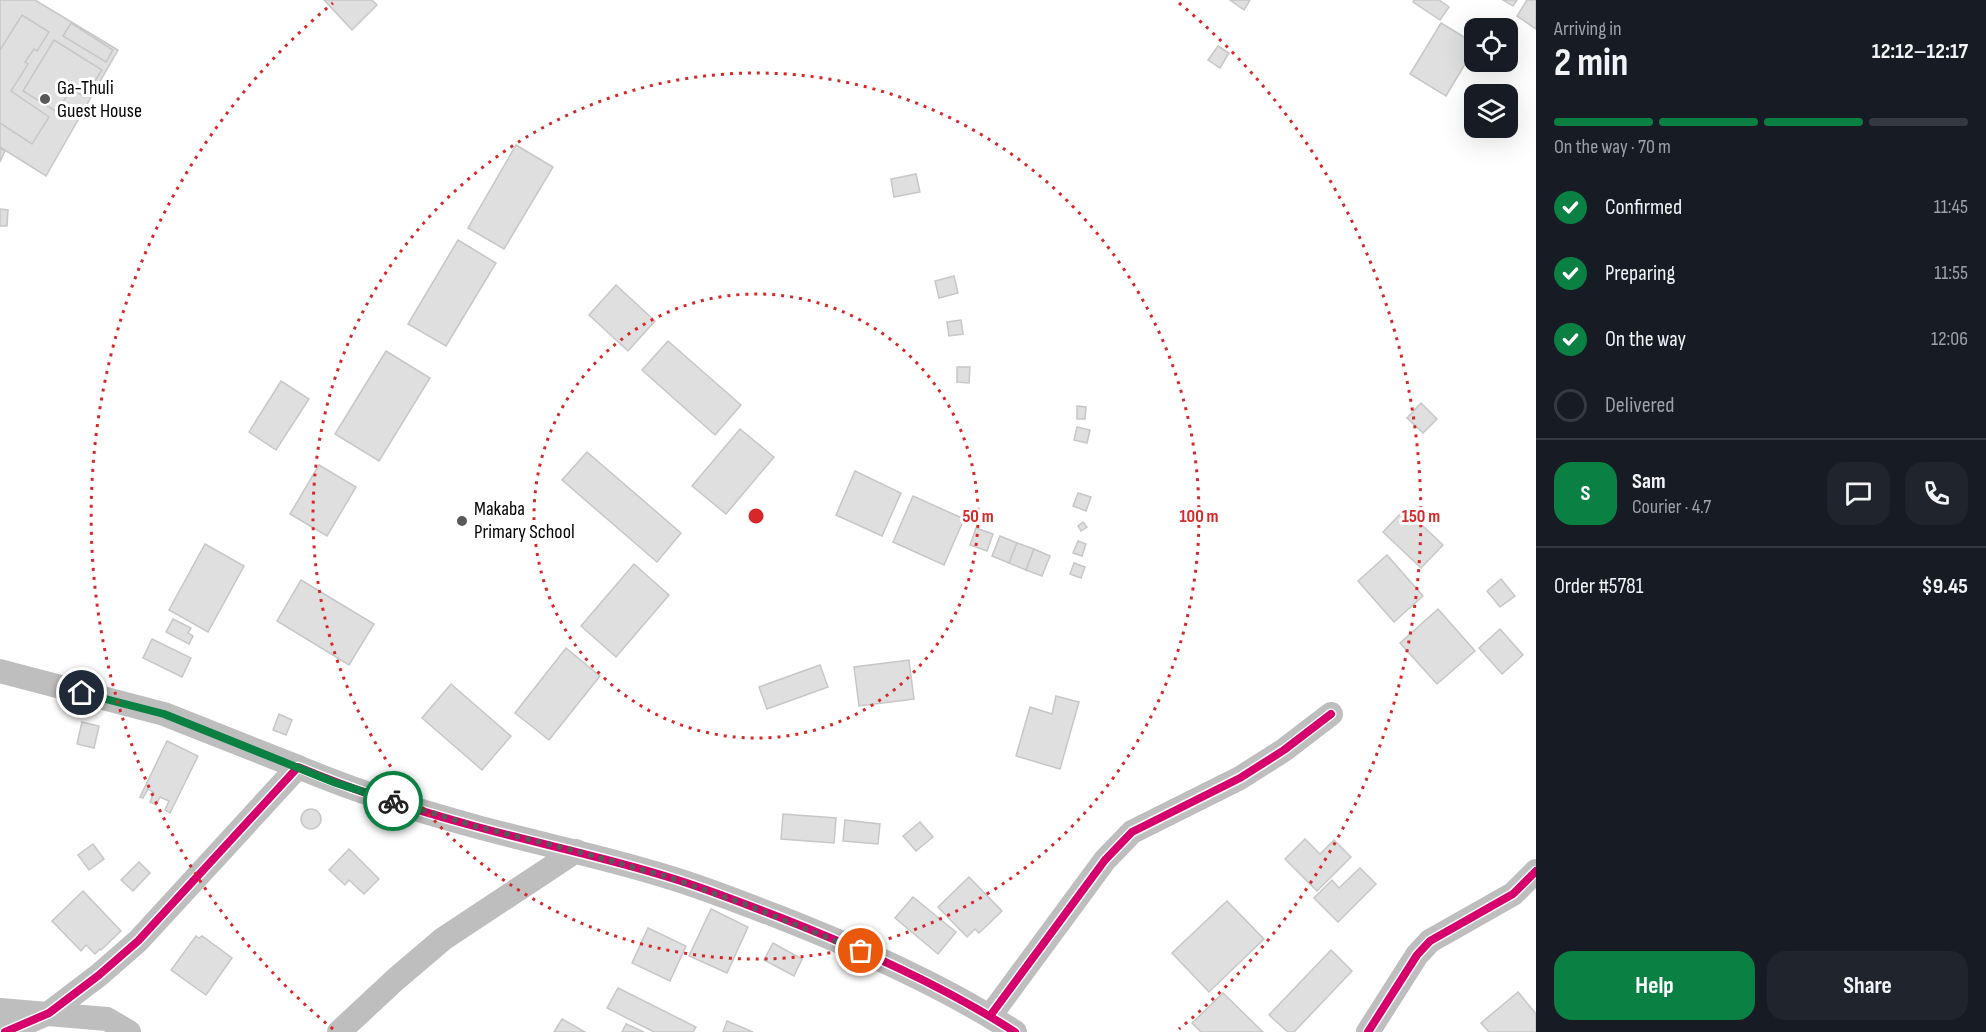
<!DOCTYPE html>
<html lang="en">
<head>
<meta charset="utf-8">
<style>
	body { margin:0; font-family:"Sofia Sans Condensed",sans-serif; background:#20242c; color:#f1f3f6; height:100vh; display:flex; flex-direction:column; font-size:22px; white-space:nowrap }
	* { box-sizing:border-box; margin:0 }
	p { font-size:20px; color:#9ea1a6 }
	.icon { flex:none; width:33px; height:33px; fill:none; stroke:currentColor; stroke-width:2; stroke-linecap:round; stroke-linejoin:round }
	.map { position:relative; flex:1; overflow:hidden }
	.drawer { display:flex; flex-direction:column; background:#171b24; width:450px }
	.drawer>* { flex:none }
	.fabs { position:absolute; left:1464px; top:18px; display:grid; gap:12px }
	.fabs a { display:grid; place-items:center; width:54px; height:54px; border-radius:12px; background:#171b24; box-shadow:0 6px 24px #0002; font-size:30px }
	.pin { position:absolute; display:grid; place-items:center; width:51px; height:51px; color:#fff; margin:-26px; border:3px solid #fff; border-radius:50%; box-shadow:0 2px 6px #0007 }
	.courier { position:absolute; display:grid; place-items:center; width:60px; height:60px; margin:-30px; border:4px solid #0b8043; border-radius:50%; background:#fff; color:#222; box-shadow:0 2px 8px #0007 }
	.summary em { font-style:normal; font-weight:700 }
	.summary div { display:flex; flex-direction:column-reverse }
	.summary { display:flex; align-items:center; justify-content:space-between; height:102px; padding:0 18px }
	h1 { font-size:39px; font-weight:700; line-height:45px }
	.bar { display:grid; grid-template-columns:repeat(4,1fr); gap:9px 6px; align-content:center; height:72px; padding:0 18px }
	.bar i { height:8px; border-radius:4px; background:#363941 }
	.bar .current { background:#0b8043 }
	.bar p { grid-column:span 4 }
	.line { display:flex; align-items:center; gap:15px; padding:0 18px; border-top:2px solid #363941 }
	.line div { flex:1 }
	.round { display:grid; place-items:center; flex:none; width:63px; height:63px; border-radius:18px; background:#20242c }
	ol { padding:0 18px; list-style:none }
	li { display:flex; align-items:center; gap:18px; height:66px }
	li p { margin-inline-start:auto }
	li .icon { padding:6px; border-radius:50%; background:#0b8043; color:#fff; stroke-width:4 }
	li:last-child { color:#9ea1a6 }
	li i { width:33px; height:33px; border:3px solid #363941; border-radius:50% }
	.cta { display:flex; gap:12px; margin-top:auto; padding:12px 18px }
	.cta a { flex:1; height:69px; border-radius:18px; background:#0b8043; color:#fff; font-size:24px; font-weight:700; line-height:69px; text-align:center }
	.cta a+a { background:#20242c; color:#f1f3f6 }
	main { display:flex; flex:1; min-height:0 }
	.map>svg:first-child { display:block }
	.building { fill:#dfdfdf; stroke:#c7c7c7; stroke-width:1.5 }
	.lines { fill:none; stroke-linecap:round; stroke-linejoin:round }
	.street { stroke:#bebebe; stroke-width:24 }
	.cycleway-casing { stroke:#fff; stroke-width:11 }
	.cycleway { stroke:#d6006c; stroke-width:8 }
	.done { stroke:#595959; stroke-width:6; stroke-dasharray:0 10.8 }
	.route { stroke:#0b8043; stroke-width:8 }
	.ring { fill:none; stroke:#d62828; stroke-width:3; stroke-dasharray:3 6 }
	.poi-dot { fill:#595959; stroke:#fff; stroke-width:2 }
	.labels { text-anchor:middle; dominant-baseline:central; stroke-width:6; stroke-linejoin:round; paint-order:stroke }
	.poi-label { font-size:20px; fill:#000; stroke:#fff; text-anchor:start }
	.centre { fill:#d62828; stroke:#fff; stroke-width:3 }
	.ring-label { font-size:18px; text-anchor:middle; font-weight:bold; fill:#d62828; stroke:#fff; stroke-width:6; stroke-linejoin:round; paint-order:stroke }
</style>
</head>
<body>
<main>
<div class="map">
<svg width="1536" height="1032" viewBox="0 0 1536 1032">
	<rect width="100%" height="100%" fill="#fff"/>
	<g class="building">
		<path d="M 0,0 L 35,0 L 118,50 L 46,176 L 0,147 Z"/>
		<path d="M 324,0 L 372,0 L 377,5 L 352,30 Z"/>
		<path d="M 1230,0 L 1250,0 L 1244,10 Z"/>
		<path d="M 1414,0 L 1439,0 L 1449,7 L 1440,20 L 1413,2 Z"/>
		<path d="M 1503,0 L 1517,0 L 1513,6 Z"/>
		<path d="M 1527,0 L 1536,0 L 1536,29 L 1517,16 Z"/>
		<path d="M 22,15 L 49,32 L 37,51 L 34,49 L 25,62 L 28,64 L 11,91 L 49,117 L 32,144 L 0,123 L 0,50 Z"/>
		<path d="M 71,23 L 113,50 L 106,62 L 63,36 Z"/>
		<path d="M 1441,23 L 1474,43 L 1474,49 L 1446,96 L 1410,74 Z"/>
		<path d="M 54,40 L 102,70 L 85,97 L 71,89 L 57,112 L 23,91 Z"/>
		<path d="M 1218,46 L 1229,53 L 1220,68 L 1208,60 Z"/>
		<path d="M 516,145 L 553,167 L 504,249 L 468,228 Z"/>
		<path d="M 0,148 L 5,151 L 0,162 Z"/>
		<path d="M 916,174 L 920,192 L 894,197 L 891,179 Z"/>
		<path d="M 0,209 L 8,210 L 7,226 L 0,226 Z"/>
		<path d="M 458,240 L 496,263 L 446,346 L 408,324 Z"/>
		<path d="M 954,276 L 958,293 L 939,298 L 935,281 Z"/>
		<path d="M 616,285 L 655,321 L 628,351 L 589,315 Z"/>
		<path d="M 961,320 L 963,334 L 949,336 L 947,322 Z"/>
		<path d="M 668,341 L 741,405 L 715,435 L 642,370 Z"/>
		<path d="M 386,351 L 430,378 L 379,461 L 335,434 Z"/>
		<path d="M 957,367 L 970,367 L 969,383 L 957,382 Z"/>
		<path d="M 281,381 L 309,399 L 276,450 L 249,432 Z"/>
		<path d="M 1421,403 L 1437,419 L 1423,433 L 1407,418 Z"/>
		<path d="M 1077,406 L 1086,407 L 1085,419 L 1077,419 Z"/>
		<path d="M 1077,427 L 1090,430 L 1087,443 L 1074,440 Z"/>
		<path d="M 740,429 L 774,457 L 726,514 L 692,486 Z"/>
		<path d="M 587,452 L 681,533 L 657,562 L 562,480 Z"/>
		<path d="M 319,465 L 356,487 L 327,536 L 290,514 Z"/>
		<path d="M 855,471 L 901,493 L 882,536 L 836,515 Z"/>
		<path d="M 1078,493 L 1091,497 L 1086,511 L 1073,506 Z"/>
		<path d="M 913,496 L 964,519 L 944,565 L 893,542 Z"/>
		<path d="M 1405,509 L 1443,545 L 1421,568 L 1383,532 Z"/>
		<path d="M 1083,522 L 1087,527 L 1081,531 L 1078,526 Z"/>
		<path d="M 976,528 L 993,534 L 987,551 L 970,545 Z"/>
		<path d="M 1000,536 L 1017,543 L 1009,563 L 992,556 Z"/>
		<path d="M 1078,541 L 1086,544 L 1082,556 L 1073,553 Z"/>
		<path d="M 1017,543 L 1034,549 L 1026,570 L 1009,563 Z"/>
		<path d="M 205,544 L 244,566 L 208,632 L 169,610 Z"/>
		<path d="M 1034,549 L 1050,556 L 1042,576 L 1026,570 Z"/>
		<path d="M 1387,555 L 1423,596 L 1394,622 L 1358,581 Z"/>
		<path d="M 1074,563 L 1085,567 L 1081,578 L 1070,574 Z"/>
		<path d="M 634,564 L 669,595 L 616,657 L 581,626 Z"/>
		<path d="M 1501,579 L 1515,596 L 1500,607 L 1487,591 Z"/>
		<path d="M 301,580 L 374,624 L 349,665 L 277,621 Z"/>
		<path d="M 1438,609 L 1475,651 L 1437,684 L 1400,643 Z"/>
		<path d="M 173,619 L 191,628 L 188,633 L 193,636 L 189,644 L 166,632 Z"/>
		<path d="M 1500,629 L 1523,655 L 1502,674 L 1479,648 Z"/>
		<path d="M 152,639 L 191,658 L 182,677 L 143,658 Z"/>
		<path d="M 566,648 L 600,676 L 549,740 L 515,713 Z"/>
		<path d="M 909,660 L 914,699 L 859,706 L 854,667 Z"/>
		<path d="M 820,665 L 828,687 L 767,709 L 759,687 Z"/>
		<path d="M 451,684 L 511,736 L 482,770 L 422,718 Z"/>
		<path d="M 1056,696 L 1079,702 L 1060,769 L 1016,756 L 1030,707 L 1052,714 Z"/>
		<path d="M 279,714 L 292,720 L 286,735 L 273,730 Z"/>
		<path d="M 82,722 L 99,726 L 94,748 L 77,744 Z"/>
		<path d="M 167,741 L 198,756 L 170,813 L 165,810 L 169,801 L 160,797 L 156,805 L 150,802 L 154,793 L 148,789 L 143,798 L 140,797 Z"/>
		<circle cx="311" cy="819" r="10"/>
		<path d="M 783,814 L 836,818 L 834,843 L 781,839 Z"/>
		<path d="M 845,820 L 880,824 L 878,844 L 843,841 Z"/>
		<path d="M 920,822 L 933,837 L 916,851 L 903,836 Z"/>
		<path d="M 1305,839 L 1320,854 L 1334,840 L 1351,857 L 1317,891 L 1285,859 Z"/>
		<path d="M 93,844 L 104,859 L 89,870 L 78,855 Z"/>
		<path d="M 349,849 L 379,879 L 364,894 L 349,880 L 345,885 L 329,870 Z"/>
		<path d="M 139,862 L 150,873 L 133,891 L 121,880 Z"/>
		<path d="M 1360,868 L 1376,884 L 1338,922 L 1314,898 L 1332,880 L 1339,888 Z"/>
		<path d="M 969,877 L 1002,911 L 979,933 L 975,929 L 967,937 L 938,907 Z"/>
		<path d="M 83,891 L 121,931 L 101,950 L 100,949 L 95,954 L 86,945 L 81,951 L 52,921 Z"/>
		<path d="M 913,897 L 956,932 L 938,954 L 895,918 Z"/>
		<path d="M 1227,901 L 1264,939 L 1209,992 L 1172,953 Z"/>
		<path d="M 711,909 L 748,927 L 727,973 L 689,956 Z"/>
		<path d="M 648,928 L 686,946 L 670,981 L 632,963 Z"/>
		<path d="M 196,936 L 199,938 L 202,936 L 232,958 L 206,995 L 171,970 Z"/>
		<path d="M 773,943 L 802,959 L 794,976 L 764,960 Z"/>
		<path d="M 1331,950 L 1352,971 L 1294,1032 L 1288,1032 L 1269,1015 Z"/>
		<path d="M 618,988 L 696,1027 L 693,1032 L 654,1032 L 607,1008 Z"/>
		<path d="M 1518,992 L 1536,1014 L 1536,1032 L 1489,1032 L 1481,1023 Z"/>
		<path d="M 1223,993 L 1263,1032 L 1201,1032 L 1192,1023 Z"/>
		<path d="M 562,1019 L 585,1032 L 554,1032 Z"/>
		<path d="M 727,1021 L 753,1032 L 723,1032 Z"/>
		<path d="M 626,1024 L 644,1032 L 622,1032 Z"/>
	</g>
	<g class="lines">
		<g class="street">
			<path d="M 0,671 L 164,714 L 298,767"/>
			<path d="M 0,1010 L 107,1019 L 129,1032"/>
			<path d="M 990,1016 L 1105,860 L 1132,832 L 1240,778 L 1284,750 L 1331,714"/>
			<path d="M 5,1032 L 49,1013 L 99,975 L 138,941 L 298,767 C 355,791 415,810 474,826 C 539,844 604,857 668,877 C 705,888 742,903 779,917 C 860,949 942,985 1015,1032"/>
			<path d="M 339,1032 L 396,979 L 443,939 L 576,851"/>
			<path d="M 1368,1032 L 1417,955 L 1430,941 L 1513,894 L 1536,871"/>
		</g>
		<defs>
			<g id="cycleway">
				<path d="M 990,1016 L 1105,860 L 1132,832 L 1240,778 L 1284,750 L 1331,714"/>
				<path d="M 5,1032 L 49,1013 L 99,975 L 138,941 L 298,767 C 355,791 415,810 474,826 C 539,844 604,857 668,877 C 705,888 742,903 779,917 C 860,949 942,985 1015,1032"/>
				<path d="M 1368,1032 L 1417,955 L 1430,941 L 1513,894 L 1536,871"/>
			</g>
		</defs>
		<use href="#cycleway" class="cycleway-casing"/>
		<use href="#cycleway" class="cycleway"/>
	</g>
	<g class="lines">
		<path class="done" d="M 393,801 L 475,826 L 576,851 L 668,877 L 742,903 L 861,951"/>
		<path class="route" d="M 82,693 L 164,714 L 336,783 L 393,801"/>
	</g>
	<g class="ring">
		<circle cx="756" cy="516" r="222"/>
		<circle cx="756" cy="516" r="443"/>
		<path d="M333 1029A665 665 0 0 1 333 3M1179 3A665 665 0 0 1 1179 1029"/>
	</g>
	<g class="poi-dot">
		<circle cx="45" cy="99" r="6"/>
		<circle cx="462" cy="521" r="6"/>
	</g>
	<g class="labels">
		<g class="poi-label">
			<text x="57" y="88">Ga-Thuli<tspan x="57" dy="23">Guest House</tspan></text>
			<text x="474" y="509">Makaba<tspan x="474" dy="23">Primary School</tspan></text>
		</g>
	</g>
	<circle cx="756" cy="516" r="9" class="centre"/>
	<g class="ring-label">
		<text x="978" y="522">50 m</text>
		<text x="1199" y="522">100 m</text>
		<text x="1421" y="522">150 m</text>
	</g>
</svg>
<div class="fabs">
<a><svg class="icon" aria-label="locate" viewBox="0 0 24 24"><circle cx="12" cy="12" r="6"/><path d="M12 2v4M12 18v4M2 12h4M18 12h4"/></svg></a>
<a><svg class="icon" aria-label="layers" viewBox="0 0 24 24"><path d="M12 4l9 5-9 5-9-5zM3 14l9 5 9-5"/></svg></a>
</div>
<div class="pin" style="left:861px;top:951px;background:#ea580c"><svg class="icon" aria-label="bag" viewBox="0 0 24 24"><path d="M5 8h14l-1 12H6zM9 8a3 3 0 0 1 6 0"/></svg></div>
<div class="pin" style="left:82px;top:693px;background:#1f2937"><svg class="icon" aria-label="home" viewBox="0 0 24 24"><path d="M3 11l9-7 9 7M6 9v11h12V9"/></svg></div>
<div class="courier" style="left:393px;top:801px"><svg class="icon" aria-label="bike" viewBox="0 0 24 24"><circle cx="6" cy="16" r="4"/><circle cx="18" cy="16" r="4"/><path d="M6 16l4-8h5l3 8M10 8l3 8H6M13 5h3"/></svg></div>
</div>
<section class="drawer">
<div class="summary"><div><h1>2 min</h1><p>Arriving in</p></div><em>12:12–12:17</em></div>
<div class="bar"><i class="current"></i><i class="current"></i><i class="current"></i><i></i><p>On the way · 70 m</p></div>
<ol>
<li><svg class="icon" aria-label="check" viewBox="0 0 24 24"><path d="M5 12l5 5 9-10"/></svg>Confirmed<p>11:45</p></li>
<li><svg class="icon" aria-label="check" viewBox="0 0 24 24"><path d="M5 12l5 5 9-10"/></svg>Preparing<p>11:55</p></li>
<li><svg class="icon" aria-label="check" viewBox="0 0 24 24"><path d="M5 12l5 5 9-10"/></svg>On the way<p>12:06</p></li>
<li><i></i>Delivered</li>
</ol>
<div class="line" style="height:108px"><b class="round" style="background:#0b8043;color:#fff">S</b><div><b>Sam</b><p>Courier · 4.7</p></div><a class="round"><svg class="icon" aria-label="chat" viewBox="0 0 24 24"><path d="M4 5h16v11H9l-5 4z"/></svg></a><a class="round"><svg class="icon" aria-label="phone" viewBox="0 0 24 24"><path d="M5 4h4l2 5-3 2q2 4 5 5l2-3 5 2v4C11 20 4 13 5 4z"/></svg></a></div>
<div class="line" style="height:78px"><div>Order #5781</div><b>$9.45</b></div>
<div class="cta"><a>Help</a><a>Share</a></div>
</section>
</main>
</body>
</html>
